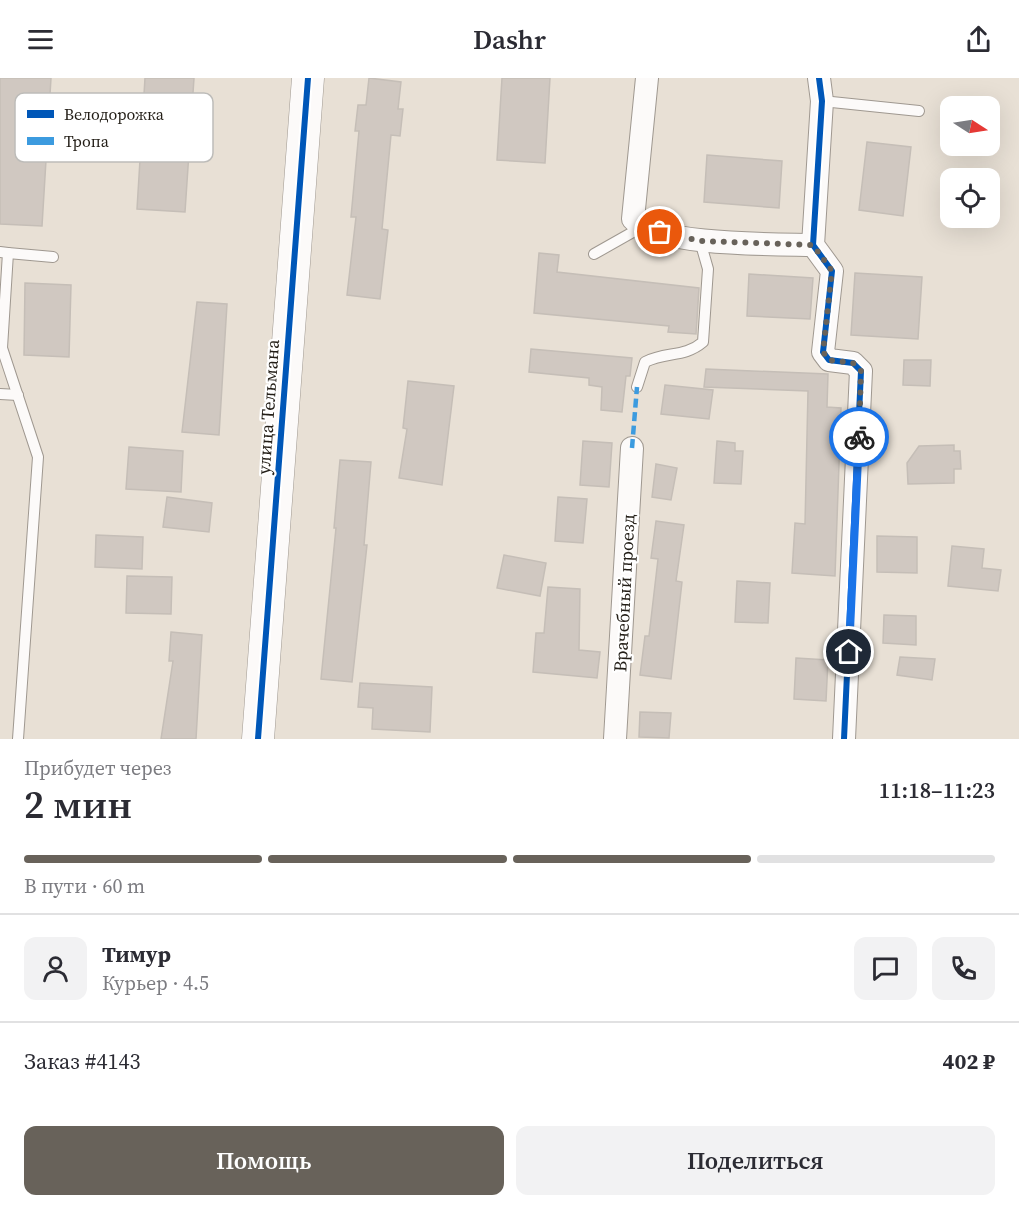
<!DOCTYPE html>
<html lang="ru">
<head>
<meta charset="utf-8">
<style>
	body { margin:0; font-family:"Source Serif 4",serif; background:#f2f2f3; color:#2b2b33; height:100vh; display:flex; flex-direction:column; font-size:22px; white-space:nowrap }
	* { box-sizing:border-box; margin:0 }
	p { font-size:20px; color:#7c7c81 }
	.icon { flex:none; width:33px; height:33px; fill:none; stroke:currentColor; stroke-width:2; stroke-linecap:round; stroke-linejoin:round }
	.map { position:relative; height:661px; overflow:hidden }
	.sheet { display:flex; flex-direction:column; background:#fff; flex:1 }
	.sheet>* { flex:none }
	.needle { width:39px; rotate:102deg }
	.controls { position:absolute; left:940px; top:18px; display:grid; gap:12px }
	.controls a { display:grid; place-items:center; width:60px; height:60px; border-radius:12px; background:#fff; box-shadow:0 6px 24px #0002; font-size:30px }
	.pin { position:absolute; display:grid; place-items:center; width:51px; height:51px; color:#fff; margin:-26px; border:3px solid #fff; border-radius:50%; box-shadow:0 2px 6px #0007 }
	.courier { position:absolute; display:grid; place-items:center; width:60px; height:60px; margin:-30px; border:4px solid #1a73e8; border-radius:50%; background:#fff; color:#222; box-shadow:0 2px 8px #0007 }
	.overview em { font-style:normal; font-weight:600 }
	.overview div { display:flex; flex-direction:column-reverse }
	.overview { display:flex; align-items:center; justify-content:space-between; height:102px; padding:0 24px }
	h1 { font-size:39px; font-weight:600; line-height:45px }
	.bar { display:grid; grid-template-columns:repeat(4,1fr); gap:9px 6px; align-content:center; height:72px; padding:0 24px }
	.bar i { height:8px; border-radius:4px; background:#e1e1e2 }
	.bar .current { background:#68625a }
	.bar p { grid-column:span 4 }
	.line { display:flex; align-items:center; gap:15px; padding:0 24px; border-top:2px solid #e1e1e2 }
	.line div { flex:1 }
	.round { display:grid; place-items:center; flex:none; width:63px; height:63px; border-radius:12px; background:#f2f2f3 }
	.cta { display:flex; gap:12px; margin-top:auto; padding:12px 24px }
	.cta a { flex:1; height:69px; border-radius:12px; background:#68625a; color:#fff; font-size:24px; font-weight:600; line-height:69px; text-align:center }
	.cta a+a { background:#f2f2f3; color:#2b2b33 }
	header { display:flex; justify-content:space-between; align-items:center; height:78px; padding:0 24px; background:#fff; font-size:27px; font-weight:600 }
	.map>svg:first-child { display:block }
	.building { fill:#d0c8c1; stroke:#c5beb7; stroke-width:1.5 }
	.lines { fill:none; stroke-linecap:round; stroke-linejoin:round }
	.lane-casing { stroke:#9f9890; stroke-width:12 }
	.street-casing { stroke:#9f9890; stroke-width:24 }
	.secondary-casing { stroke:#9f9890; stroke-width:33 }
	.lane { stroke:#fcfaf9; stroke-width:10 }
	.street { stroke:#fcfaf9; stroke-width:22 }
	.secondary { stroke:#fcfaf9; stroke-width:32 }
	.quiet { stroke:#3c9bdf; stroke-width:4.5; stroke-dasharray:9 4.5; stroke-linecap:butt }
	.cycleway-casing { stroke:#fff; stroke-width:10 }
	.cycleway { stroke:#0057b8; stroke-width:6 }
	.done { stroke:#68625a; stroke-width:6; stroke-dasharray:0 10.8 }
	.route { stroke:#1a73e8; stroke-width:8 }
	.labels { text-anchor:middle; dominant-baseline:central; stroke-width:4.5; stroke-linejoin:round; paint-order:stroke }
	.street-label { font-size:18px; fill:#231e17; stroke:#fff }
	.key { fill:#fff; stroke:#bdbcb9; stroke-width:1.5 }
	.key-label { font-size:16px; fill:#231e17 }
</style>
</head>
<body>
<header><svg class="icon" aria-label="menu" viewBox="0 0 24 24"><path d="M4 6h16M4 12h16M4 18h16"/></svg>Dashr<svg class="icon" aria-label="share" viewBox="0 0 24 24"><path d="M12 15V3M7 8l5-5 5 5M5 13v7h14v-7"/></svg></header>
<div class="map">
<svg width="1019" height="661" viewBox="0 0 1019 661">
	<rect width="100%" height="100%" fill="#e8e0d5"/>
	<g class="building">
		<path d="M 0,0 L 51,0 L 42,148 L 0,146 Z"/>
		<path d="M 145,0 L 194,0 L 185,134 L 137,131 Z"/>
		<path d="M 369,0 L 401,4 L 398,31 L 403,31 L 400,58 L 391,57 L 382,151 L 388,152 L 380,221 L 347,217 L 356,139 L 351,139 L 359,53 L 355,53 L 358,27 L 366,27 Z"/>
		<path d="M 502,0 L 550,0 L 545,85 L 497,82 Z"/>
		<path d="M 867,64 L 911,69 L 903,138 L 859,132 Z"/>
		<path d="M 707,77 L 782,83 L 779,130 L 704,124 Z"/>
		<path d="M 539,175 L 559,177 L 557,194 L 699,210 L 696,256 L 668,254 L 669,248 L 534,235 Z"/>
		<path d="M 855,195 L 922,199 L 918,261 L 851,257 Z"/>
		<path d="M 749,196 L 813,200 L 810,241 L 747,238 Z"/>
		<path d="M 25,205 L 71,207 L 69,279 L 24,277 Z"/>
		<path d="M 197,224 L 227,226 L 219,357 L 182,354 Z"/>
		<path d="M 531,271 L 632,280 L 630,298 L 626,298 L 622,334 L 601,332 L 602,309 L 589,307 L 589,300 L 529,294 Z"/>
		<path d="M 904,282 L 931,282 L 930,308 L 903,307 Z"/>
		<path d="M 706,291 L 828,296 L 827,329 L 841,330 L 835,498 L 792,495 L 795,445 L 805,446 L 808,313 L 704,309 Z"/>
		<path d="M 408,303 L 454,308 L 442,407 L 399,400 L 407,351 L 403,350 Z"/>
		<path d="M 665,307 L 713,312 L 709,341 L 661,336 Z"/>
		<path d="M 583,363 L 612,365 L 609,409 L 580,407 Z"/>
		<path d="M 717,363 L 735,365 L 735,373 L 743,373 L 741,406 L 714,405 Z"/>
		<path d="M 954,367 L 954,373 L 960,373 L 961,391 L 954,391 L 954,405 L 908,406 L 907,385 L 919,368 Z"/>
		<path d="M 129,369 L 183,373 L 181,414 L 126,411 Z"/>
		<path d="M 340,382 L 371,384 L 364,467 L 367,467 L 352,604 L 321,601 L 336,450 L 334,450 Z"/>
		<path d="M 656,386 L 677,390 L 671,422 L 652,419 Z"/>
		<path d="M 167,419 L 212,425 L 209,454 L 163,449 Z"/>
		<path d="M 558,419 L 587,421 L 583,465 L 555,463 Z"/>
		<path d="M 656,443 L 684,447 L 676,503 L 682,504 L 671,601 L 640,597 L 645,558 L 649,558 L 658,481 L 651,480 Z"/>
		<path d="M 96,457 L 143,459 L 142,491 L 95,489 Z"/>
		<path d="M 877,458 L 917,459 L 917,495 L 877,494 Z"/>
		<path d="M 952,468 L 984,471 L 982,490 L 1001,492 L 998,513 L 948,508 Z"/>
		<path d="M 504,477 L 546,485 L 540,518 L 497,510 Z"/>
		<path d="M 127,498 L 172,499 L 171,536 L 126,535 Z"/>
		<path d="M 737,503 L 770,505 L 768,545 L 735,544 Z"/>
		<path d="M 548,509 L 580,511 L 579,572 L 600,574 L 597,600 L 533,594 L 536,555 L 544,555 Z"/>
		<path d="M 884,537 L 916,538 L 916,567 L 883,565 Z"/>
		<path d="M 171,554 L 202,557 L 196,661 L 161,661 L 173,583 L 169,583 Z"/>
		<path d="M 900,579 L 935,581 L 932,602 L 897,597 Z"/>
		<path d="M 796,580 L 828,582 L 826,623 L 794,621 Z"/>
		<path d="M 360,605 L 432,609 L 430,654 L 372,651 L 373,630 L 358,629 Z"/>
		<path d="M 640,634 L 671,635 L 669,660 L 639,659 Z"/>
	</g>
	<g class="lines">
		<defs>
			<g id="lane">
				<path d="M 822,23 L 919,33"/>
				<path d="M 0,174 L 8,175 L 2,270 L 38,379 L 18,661"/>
				<path d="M 8,175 L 53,179"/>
				<path d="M 594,176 L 640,150"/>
				<path d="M 637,309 L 645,284 C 667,273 684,280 703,264 L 708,191 L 700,163"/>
				<path d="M 0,316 L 18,317"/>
			</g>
			<g id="street">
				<path d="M 647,0 L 633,141 C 655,168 776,166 813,167"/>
				<path d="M 819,0 L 822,23 L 813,167 L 832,193 L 823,274 L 829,282 L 853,285 L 861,293 L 844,661"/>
				<path d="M 615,661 L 632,370"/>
			</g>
			<path id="secondary" d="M 258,661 L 308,0"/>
		</defs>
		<use href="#lane" class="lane-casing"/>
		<use href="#street" class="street-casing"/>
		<use href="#secondary" class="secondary-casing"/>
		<use href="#lane" class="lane"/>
		<use href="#street" class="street"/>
		<use href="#secondary" class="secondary"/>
		<path class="quiet" d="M 632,370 L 637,309"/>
		<defs>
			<g id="cycleway">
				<path d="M 819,0 L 822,23 L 813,167 L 832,193 L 823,274 L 829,282 L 853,285 L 861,293 L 844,661"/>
				<path d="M 258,661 L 308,0"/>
			</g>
		</defs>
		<use href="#cycleway" class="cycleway-casing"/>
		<use href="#cycleway" class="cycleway"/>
	</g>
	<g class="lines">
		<path class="done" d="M 660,154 L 700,163 L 813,167 L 832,193 L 823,274 L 829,282 L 853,285 L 861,293 L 859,359"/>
		<path class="route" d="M 849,574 L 859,359"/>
	</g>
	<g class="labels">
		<g class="street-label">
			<text transform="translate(268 329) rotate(-86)">улица Тельмана</text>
			<text transform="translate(624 515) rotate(-87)">Врачебный проезд</text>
		</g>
	</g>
	<rect x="15" y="15" width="198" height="69" rx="9" class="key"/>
	<rect x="27" y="32" width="27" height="8" fill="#0057b8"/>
	<rect x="27" y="59" width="27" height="8" fill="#3c9bdf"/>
	<g class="key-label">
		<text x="64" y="42">Велодорожка</text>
		<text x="64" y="69">Тропа</text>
	</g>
</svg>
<div class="controls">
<a><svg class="needle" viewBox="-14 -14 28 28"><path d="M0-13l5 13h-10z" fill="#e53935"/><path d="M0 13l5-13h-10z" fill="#7c7c81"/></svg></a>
<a><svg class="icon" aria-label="locate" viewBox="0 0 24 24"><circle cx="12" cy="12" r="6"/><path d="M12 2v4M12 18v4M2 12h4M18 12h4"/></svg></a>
</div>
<div class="pin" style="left:660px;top:154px;background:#ea580c"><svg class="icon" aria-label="bag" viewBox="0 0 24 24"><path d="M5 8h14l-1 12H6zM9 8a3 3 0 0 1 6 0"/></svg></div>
<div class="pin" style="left:849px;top:574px;background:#1f2937"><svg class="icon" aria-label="home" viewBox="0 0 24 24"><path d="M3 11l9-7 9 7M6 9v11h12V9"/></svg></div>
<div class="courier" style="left:859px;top:359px"><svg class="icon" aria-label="bike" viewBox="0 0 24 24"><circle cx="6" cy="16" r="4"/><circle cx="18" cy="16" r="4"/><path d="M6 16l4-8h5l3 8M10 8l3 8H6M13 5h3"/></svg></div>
</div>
<section class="sheet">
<div class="overview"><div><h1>2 мин</h1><p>Прибудет через</p></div><em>11:18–11:23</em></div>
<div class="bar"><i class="current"></i><i class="current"></i><i class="current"></i><i></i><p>В пути · 60 m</p></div>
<div class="line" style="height:108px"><a class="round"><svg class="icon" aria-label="person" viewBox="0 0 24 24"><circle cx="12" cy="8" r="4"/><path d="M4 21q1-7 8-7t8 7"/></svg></a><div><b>Тимур</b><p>Курьер · 4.5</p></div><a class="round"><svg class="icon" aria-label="chat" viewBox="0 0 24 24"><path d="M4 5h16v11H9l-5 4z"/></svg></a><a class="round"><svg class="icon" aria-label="phone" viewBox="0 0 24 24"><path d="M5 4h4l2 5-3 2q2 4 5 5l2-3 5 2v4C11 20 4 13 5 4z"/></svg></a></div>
<div class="line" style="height:78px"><div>Заказ #4143</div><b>402 ₽</b></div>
<div class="cta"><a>Помощь</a><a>Поделиться</a></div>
</section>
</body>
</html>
